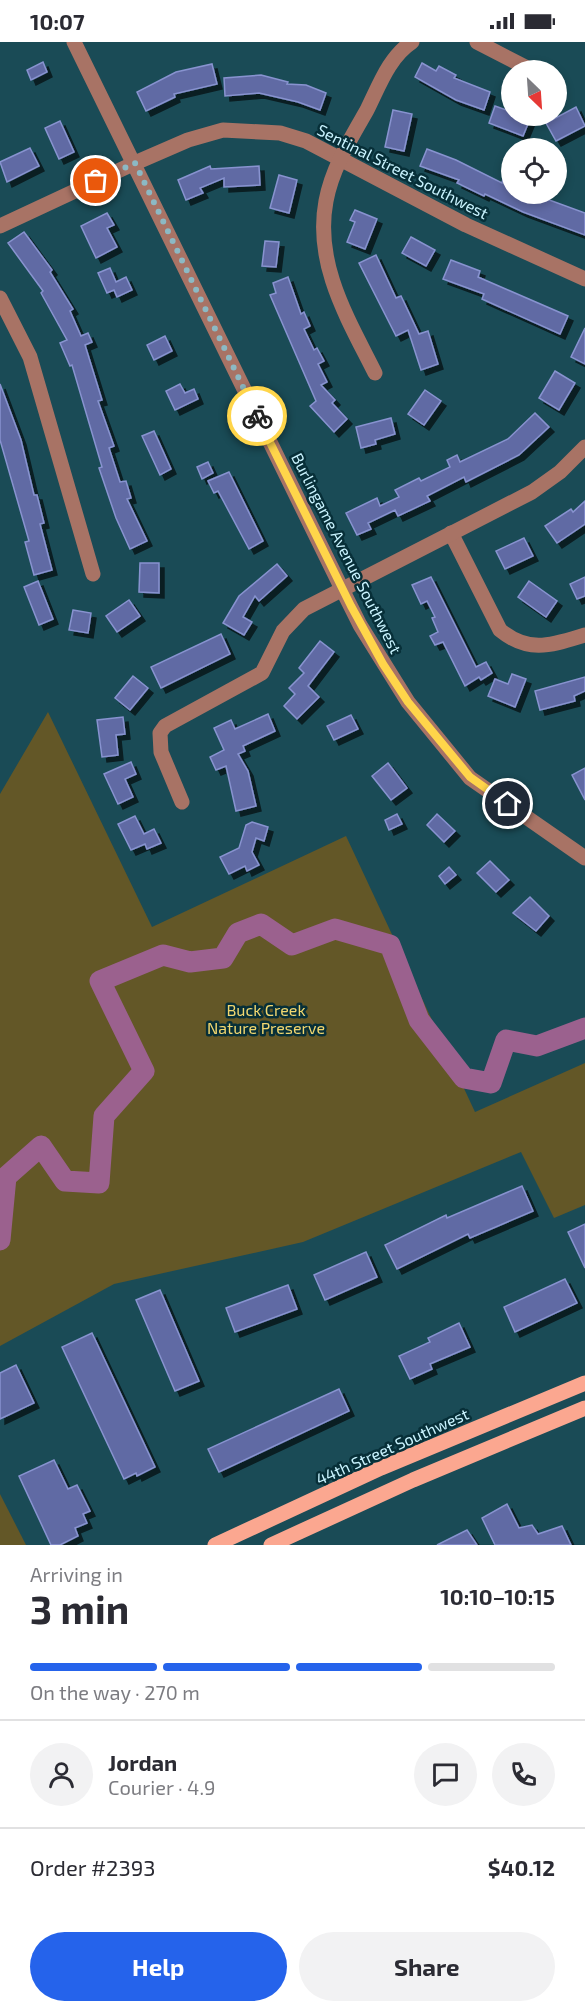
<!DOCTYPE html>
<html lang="en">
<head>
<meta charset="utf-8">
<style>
	body { margin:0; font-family:"Exo 2",sans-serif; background:#f2f2f3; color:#2b2b33; height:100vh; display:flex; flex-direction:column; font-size:22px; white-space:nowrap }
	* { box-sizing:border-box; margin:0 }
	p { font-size:20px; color:#7c7c81 }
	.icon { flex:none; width:33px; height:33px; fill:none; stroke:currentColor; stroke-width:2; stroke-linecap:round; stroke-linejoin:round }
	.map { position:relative; height:1503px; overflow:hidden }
	.panel { display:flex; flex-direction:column; background:#fff; flex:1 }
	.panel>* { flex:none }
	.needle { width:39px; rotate:155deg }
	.buttons { position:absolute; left:501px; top:18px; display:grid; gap:12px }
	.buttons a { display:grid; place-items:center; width:66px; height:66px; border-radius:50%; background:#fff; box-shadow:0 3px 9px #0003; font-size:30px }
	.pin { position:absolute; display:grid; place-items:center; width:51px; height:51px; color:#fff; margin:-26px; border:3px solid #fff; border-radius:50%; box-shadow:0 2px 6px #0007 }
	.courier { position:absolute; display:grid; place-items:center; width:60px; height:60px; margin:-30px; border:4px solid #ffd54a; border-radius:50%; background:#fff; color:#222; box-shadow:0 2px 8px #0007 }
	.headline em { font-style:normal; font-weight:700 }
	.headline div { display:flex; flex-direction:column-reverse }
	.headline { display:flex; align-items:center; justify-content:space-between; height:102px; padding:0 30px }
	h1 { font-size:39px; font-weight:700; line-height:45px }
	.bar { display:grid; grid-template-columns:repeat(4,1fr); gap:9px 6px; align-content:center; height:72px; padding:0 30px }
	.bar i { height:8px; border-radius:4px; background:#e1e1e2 }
	.bar .on { background:#2563eb }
	.bar p { grid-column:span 4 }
	.line { display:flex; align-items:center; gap:15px; padding:0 30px; border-top:2px solid #e1e1e2 }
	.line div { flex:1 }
	.round { display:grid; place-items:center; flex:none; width:63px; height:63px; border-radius:32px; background:#f2f2f3 }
	.action { display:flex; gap:12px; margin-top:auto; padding:12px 30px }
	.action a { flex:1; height:69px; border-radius:36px; background:#2563eb; color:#fff; font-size:24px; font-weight:700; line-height:69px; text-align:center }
	.action a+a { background:#f2f2f3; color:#2b2b33 }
	.status { display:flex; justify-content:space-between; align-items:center; height:42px; padding:0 30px; background:#fff; direction:ltr }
	.status svg { height:16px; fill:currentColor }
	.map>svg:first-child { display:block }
	.green { fill:#635727 }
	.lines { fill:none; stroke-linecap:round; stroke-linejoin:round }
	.river { stroke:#9b618e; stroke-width:21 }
	.building { fill:#616ba4; stroke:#8893d0; stroke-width:1.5; filter:url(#shadow) }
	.minor { stroke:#a87365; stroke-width:15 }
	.major { stroke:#fba790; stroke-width:15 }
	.done { stroke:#8cb9c4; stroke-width:6; stroke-dasharray:0 10.8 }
	.route { stroke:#ffd54a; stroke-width:8 }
	.labels { text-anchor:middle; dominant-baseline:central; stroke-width:5; stroke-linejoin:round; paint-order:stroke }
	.street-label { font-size:16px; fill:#caf4ff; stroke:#072f38 }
	.park-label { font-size:16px; fill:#f1d770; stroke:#072f38 }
</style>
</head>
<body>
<div class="status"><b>10:07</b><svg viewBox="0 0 49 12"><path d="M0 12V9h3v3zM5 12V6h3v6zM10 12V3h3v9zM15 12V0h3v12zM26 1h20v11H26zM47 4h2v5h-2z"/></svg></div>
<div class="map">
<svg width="585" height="1503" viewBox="0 0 585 1503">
	<defs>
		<filter id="shadow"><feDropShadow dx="5" dy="5" stdDeviation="0" flood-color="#0009"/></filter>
	</defs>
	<rect width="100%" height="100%" fill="#1a4b56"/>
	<g class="green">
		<path d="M 48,670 L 152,885 L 346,794 L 475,1070 L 585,1021 L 585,1163 L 554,1176 L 521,1110 L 303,1200 L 114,1242 L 0,1304 L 0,752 Z"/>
		<path d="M 0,1452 L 26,1503 L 0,1503 Z"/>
	</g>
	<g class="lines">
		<path class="river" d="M 0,1198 L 6,1135 L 41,1104 L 65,1139 L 99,1141 L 104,1074 L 144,1029 L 100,939 L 163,913 L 190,920 L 223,916 L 238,891 L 261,882 L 292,903 L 335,887 L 390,903 L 419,978 L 464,1036 L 491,1041 L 506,998 L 537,1004 L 585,986"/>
	</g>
	<g class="building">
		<path d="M 43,20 L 47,30 L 31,38 L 27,28 Z"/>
		<path d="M 422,21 L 436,29 L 439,24 L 456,33 L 454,36 L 490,50 L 484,68 L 456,58 L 415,35 Z"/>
		<path d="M 212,22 L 217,42 L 174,52 L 175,55 L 146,69 L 137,50 L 176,30 Z"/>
		<path d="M 261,33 L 288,40 L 287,42 L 306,43 L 326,51 L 320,68 L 298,60 L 259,51 L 225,54 L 224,36 Z"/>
		<path d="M 495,64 L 512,70 L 512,74 L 530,77 L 523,94 L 489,81 Z"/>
		<path d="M 576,65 L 585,84 L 556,99 L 546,81 Z"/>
		<path d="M 393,68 L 412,72 L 404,109 L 385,105 Z"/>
		<path d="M 60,79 L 74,110 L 59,117 L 45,86 Z"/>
		<path d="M 30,106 L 39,124 L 7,140 L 0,120 Z"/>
		<path d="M 427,107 L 456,118 L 502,141 L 503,137 L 512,141 L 512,152 L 533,152 L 585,171 L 585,193 L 523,170 L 485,152 L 484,154 L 457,141 L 459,138 L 420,124 Z"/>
		<path d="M 210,124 L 211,127 L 259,124 L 260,143 L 224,145 L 224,136 L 200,146 L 203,151 L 186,158 L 178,138 Z"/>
		<path d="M 279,133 L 297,138 L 289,171 L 270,166 Z"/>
		<path d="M 355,168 L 377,177 L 365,207 L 347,200 L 355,180 L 350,178 Z"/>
		<path d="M 107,171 L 114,183 L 107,186 L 117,205 L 96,216 L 81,184 Z"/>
		<path d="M 24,190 L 52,228 L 50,230 L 73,267 L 70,269 L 81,294 L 88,291 L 92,300 L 85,303 L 102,358 L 98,359 L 114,404 L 109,406 L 120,440 L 126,439 L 131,456 L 127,457 L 147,499 L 130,507 L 116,476 L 99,426 L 102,425 L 72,323 L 70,324 L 60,301 L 67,298 L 41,251 L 43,249 L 8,201 Z"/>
		<path d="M 411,195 L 435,208 L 426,224 L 402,211 Z"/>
		<path d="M 265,199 L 279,200 L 276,225 L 262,224 Z"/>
		<path d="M 376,213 L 396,256 L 401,254 L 419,292 L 428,289 L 438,322 L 421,328 L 408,288 L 396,294 L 359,221 Z"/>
		<path d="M 451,218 L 480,229 L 478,235 L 568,274 L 560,292 L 482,257 L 484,252 L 443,237 Z"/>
		<path d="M 110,226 L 116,240 L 126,235 L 132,248 L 117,255 L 114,248 L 107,251 L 98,231 Z"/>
		<path d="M 288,235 L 301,272 L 304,270 L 310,284 L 304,287 L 314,308 L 317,306 L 324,319 L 318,322 L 327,340 L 321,343 L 335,358 L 332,361 L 347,377 L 334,390 L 310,364 L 316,359 L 270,253 L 276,251 L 273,241 Z"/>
		<path d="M 585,286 L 585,322 L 571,315 Z"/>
		<path d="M 165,294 L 172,309 L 154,318 L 147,303 Z"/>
		<path d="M 555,329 L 575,341 L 559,368 L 539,356 Z"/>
		<path d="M 0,342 L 21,398 L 34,453 L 37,453 L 44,481 L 40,482 L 52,528 L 34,533 L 25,500 L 29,499 L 0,398 Z"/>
		<path d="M 180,342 L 185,351 L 194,347 L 198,357 L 175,368 L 166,349 Z"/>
		<path d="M 425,348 L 441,359 L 424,383 L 408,372 Z"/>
		<path d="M 535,371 L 549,385 L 519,413 L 466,440 L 464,435 L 427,454 L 430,459 L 398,474 L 395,468 L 368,481 L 371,487 L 357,493 L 346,471 L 377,456 L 380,464 L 399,455 L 395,448 L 419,436 L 421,439 L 450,425 L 447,418 L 457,413 L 460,420 L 508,397 Z"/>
		<path d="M 391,376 L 395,392 L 375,398 L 376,402 L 361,406 L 356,385 Z"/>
		<path d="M 154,389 L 171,427 L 160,433 L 142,394 Z"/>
		<path d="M 208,420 L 213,431 L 202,437 L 197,425 Z"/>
		<path d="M 229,430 L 263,499 L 249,507 L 218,449 L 214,451 L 208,439 Z"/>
		<path d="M 585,459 L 585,482 L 557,501 L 545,484 L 571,467 L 573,470 Z"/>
		<path d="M 524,496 L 533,514 L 505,527 L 496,509 Z"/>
		<path d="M 140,521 L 159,521 L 159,551 L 139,550 Z"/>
		<path d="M 277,522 L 287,534 L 259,559 L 255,554 L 243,575 L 252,580 L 244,593 L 223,581 L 239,554 Z"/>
		<path d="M 431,535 L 476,625 L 486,620 L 492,631 L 481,638 L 479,635 L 465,644 L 443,600 L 435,603 L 430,594 L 438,590 L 432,576 L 435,575 L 427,559 L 421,562 L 412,543 Z"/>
		<path d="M 585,535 L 585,554 L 577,557 L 570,542 Z"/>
		<path d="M 38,539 L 53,577 L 39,583 L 24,545 Z"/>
		<path d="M 529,539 L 557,559 L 546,575 L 518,555 Z"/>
		<path d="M 129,558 L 140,574 L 117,590 L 106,574 Z"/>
		<path d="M 73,568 L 91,571 L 88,591 L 69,588 Z"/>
		<path d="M 221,592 L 230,612 L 161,646 L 151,625 Z"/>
		<path d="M 320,599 L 334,610 L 308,644 L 319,655 L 297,677 L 284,664 L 295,652 L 289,646 L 304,631 L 299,626 Z"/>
		<path d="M 512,632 L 526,637 L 515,665 L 488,654 L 495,637 L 508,642 Z"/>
		<path d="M 133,634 L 148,646 L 130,668 L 115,656 Z"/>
		<path d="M 585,635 L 585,649 L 574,654 L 575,659 L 540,668 L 535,649 Z"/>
		<path d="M 268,672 L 275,689 L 243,704 L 245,709 L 238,712 L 248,729 L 256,764 L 236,769 L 226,724 L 216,728 L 210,715 L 224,708 L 214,686 L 231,678 L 235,687 Z"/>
		<path d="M 351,673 L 358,687 L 334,698 L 327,684 Z"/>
		<path d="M 123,675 L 125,692 L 116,693 L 118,713 L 102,715 L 97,678 Z"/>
		<path d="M 131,720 L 136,732 L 125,737 L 133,755 L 118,762 L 104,732 Z"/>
		<path d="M 388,721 L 407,746 L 391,758 L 372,734 Z"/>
		<path d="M 585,726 L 585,758 L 572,733 Z"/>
		<path d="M 397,772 L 402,782 L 389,788 L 385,778 Z"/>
		<path d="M 437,772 L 455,789 L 444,800 L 427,783 Z"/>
		<path d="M 135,774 L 144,792 L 154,787 L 161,801 L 147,807 L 145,802 L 131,808 L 118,782 Z"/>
		<path d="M 252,780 L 268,785 L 264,799 L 256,796 L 252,810 L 259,823 L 247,829 L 245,824 L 229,832 L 220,815 L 239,806 L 246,783 Z"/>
		<path d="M 490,819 L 509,838 L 496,850 L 477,831 Z"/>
		<path d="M 449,825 L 456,833 L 445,842 L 439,834 Z"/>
		<path d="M 530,855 L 549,874 L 536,889 L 513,871 Z"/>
		<path d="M 522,1144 L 533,1169 L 470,1196 L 468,1192 L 397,1227 L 385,1203 L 446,1173 L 447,1176 Z"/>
		<path d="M 585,1182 L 585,1226 L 568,1190 Z"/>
		<path d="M 366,1210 L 377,1235 L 325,1258 L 314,1233 Z"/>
		<path d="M 565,1237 L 577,1261 L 515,1290 L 504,1265 Z"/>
		<path d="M 288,1243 L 297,1267 L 235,1290 L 226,1266 Z"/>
		<path d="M 160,1248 L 199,1339 L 175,1349 L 136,1258 Z"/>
		<path d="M 459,1281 L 470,1305 L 430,1322 L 432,1327 L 410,1337 L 399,1314 L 430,1300 L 428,1296 Z"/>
		<path d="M 92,1291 L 155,1425 L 137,1434 L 136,1431 L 124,1437 L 62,1305 Z"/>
		<path d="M 16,1323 L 34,1361 L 0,1377 L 0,1331 Z"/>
		<path d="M 339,1347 L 349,1369 L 219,1430 L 208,1407 Z"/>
		<path d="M 54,1418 L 68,1447 L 77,1443 L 90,1469 L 83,1472 L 87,1481 L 75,1486 L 78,1494 L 60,1503 L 51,1503 L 19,1434 Z"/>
		<path d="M 507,1462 L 519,1486 L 532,1483 L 538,1492 L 562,1484 L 571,1503 L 495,1503 L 482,1476 Z"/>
		<path d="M 467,1488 L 477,1503 L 437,1503 Z"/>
	</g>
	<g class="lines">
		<g class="minor">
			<path d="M 74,0 L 341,545 L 360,583 L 408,660 L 470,736 L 585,816"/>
			<path d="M 477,0 L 531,28"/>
			<path d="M 0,184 L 135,121 L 188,98 L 223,88 L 280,91 L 306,99 L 466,183 L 585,237"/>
			<path d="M 0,256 L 30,315 L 93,532"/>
			<path d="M 375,331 C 348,277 314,222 326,159 C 332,126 351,96 367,68 C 379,44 389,15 412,0"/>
			<path d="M 451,491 L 500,588 C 529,612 552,603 585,593"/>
			<path d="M 182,760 L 161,710 L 160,691 L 165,684 L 262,631 L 283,589 L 304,567 L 532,450 L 560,430 L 585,405"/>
		</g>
		<g class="major">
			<path d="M 215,1503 L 381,1426 L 585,1341"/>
			<path d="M 271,1503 L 413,1438 L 585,1366"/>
		</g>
	</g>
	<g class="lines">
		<path class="done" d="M 96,139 L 135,121 L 257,374"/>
		<path class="route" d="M 257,374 L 351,564 L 383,622 L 408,660 L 470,735 L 508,762"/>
	</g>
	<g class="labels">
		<g class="street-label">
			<text transform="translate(403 129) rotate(27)">Sentinal Street Southwest</text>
			<text transform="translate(347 511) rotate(63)">Burlingame Avenue Southwest</text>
			<text transform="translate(392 1404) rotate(-24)">44th Street Southwest</text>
		</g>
		<g class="park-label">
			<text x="266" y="967">Buck Creek<tspan x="266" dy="18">Nature Preserve</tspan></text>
		</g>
	</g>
</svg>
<div class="buttons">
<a><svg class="needle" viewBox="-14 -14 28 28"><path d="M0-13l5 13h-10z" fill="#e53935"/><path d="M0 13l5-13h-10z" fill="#7c7c81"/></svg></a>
<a><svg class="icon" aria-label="locate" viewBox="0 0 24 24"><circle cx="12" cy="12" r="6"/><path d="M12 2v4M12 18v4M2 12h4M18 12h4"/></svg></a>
</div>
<div class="pin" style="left:96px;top:139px;background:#ea580c"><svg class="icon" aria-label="bag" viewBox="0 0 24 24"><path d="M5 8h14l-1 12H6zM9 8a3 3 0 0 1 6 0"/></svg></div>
<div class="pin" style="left:508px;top:762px;background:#1f2937"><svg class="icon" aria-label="home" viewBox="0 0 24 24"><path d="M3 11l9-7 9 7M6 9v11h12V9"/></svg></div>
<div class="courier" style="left:257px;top:374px"><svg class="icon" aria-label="bike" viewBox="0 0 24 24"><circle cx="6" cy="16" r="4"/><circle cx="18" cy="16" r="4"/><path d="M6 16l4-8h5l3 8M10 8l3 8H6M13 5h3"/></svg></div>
</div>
<section class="panel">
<div class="headline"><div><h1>3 min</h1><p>Arriving in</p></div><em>10:10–10:15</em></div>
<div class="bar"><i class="on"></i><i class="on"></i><i class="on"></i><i></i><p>On the way · 270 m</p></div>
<div class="line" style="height:108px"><a class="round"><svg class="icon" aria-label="person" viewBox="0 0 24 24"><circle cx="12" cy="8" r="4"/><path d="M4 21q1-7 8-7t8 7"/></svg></a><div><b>Jordan</b><p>Courier · 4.9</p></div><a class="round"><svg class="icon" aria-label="chat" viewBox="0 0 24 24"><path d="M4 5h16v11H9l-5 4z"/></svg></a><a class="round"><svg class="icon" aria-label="phone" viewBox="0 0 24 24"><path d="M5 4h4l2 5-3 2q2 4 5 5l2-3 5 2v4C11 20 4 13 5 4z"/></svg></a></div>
<div class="line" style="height:78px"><div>Order #2393</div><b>$40.12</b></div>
<div class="action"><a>Help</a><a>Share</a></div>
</section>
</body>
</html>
